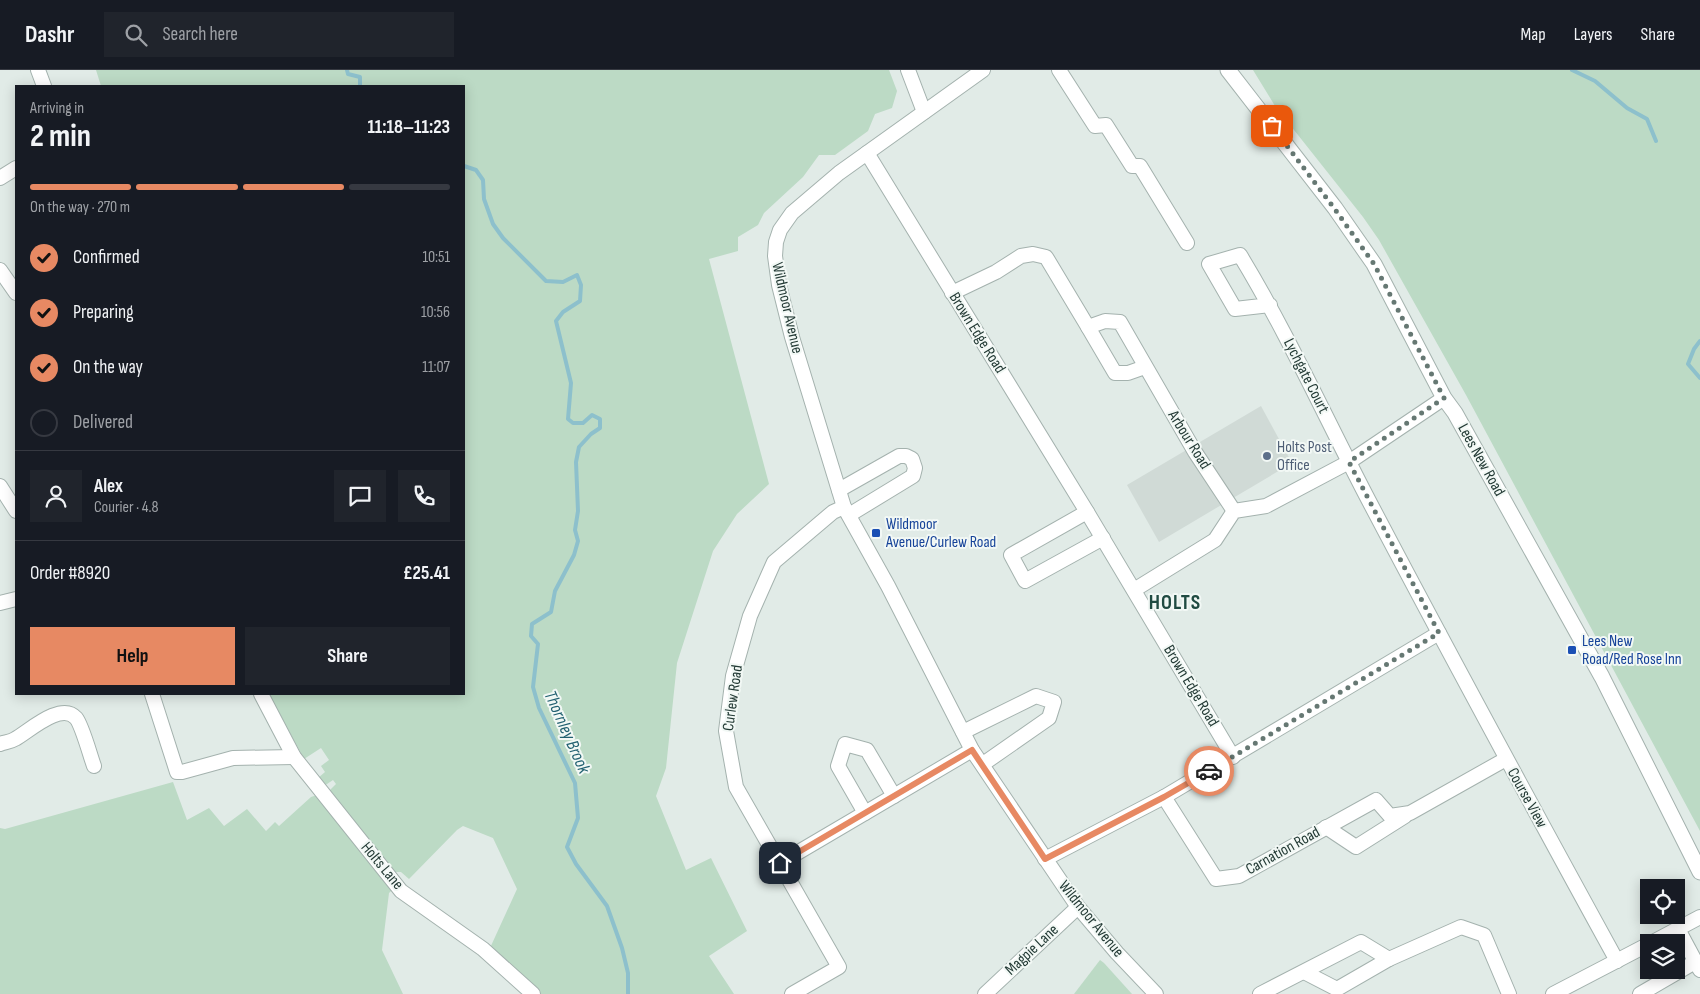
<!DOCTYPE html>
<html lang="en">
<head>
<meta charset="utf-8">
<style>
	body { margin:0; font-family:"Sofia Sans Condensed",sans-serif; background:#20242c; color:#f1f3f6; height:100vh; display:flex; flex-direction:column; font-size:19px; white-space:nowrap }
	* { box-sizing:border-box; margin:0 }
	p { font-size:16px; color:#9ea1a6 }
	.icon { flex:none; width:28px; height:28px; fill:none; stroke:currentColor; stroke-width:2; stroke-linecap:round; stroke-linejoin:round }
	.map { position:relative; flex:1; overflow:hidden }
	.drawer { position:absolute; left:15px; top:15px; width:450px; height:610px; display:flex; flex-direction:column; background:#171b24; border-radius:0px; box-shadow:0 2px 12px #0003 }
	.drawer>* { flex:none }
	.buttons { position:absolute; left:1640px; top:809px; display:grid; gap:10px }
	.buttons a { display:grid; place-items:center; width:45px; height:45px; border-radius:0px; background:#171b24; box-shadow:0 2px 12px #0003; font-size:25px }
	.pin { position:absolute; display:grid; place-items:center; width:42px; height:42px; color:#fff; margin:-21px; border-radius:10px; box-shadow:0 2px 8px #0006 }
	.courier { position:absolute; display:grid; place-items:center; width:50px; height:50px; margin:-25px; border:4px solid #e78963; border-radius:50%; background:#fff; color:#222; box-shadow:0 1px 6px #0007 }
	.headline em { font-style:normal; font-weight:700 }
	.headline div { display:flex; flex-direction:column-reverse }
	.headline { display:flex; align-items:center; justify-content:space-between; height:85px; padding:0 15px }
	h1 { font-size:32px; font-weight:700; line-height:38px }
	.bar { display:grid; grid-template-columns:repeat(4,1fr); gap:8px 5px; align-content:center; height:60px; padding:0 15px }
	.bar i { height:6px; border-radius:4px; background:#363941 }
	.bar .on { background:#e78963 }
	.bar p { grid-column:span 4 }
	.line { display:flex; align-items:center; gap:12px; padding:0 15px; border-top:1px solid #363941 }
	.line div { flex:1 }
	.round { display:grid; place-items:center; flex:none; width:52px; height:52px; border-radius:0px; background:#20242c }
	ol { padding:0 15px; list-style:none }
	li { display:flex; align-items:center; gap:15px; height:55px }
	li p { margin-inline-start:auto }
	li .icon { padding:5px; border-radius:50%; background:#e78963; color:#111; stroke-width:4 }
	li:last-child { color:#9ea1a6 }
	li i { width:28px; height:28px; border:2px solid #363941; border-radius:50% }
	.primary-button { display:flex; gap:10px; margin-top:auto; padding:10px 15px }
	.primary-button a { flex:1; height:58px; border-radius:0px; background:#e78963; color:#111; font-size:20px; font-weight:700; line-height:58px; text-align:center }
	.primary-button a+a { background:#20242c; color:#f1f3f6 }
	header { display:flex; align-items:center; gap:30px; box-sizing:border-box; height:70px; padding:0 25px; background:#171b24; border-bottom:1px solid #363941 }
	header strong { font-size:24px }
	nav { display:flex; gap:28px; margin-inline-start:auto; font-size:18px }
	.search { width:350px; height:45px; background:#20242c; display:flex; align-items:center; gap:12px; box-sizing:border-box; padding:0 18px; border-radius:0px; color:#9ea1a6; font-size:19px }
	.map>svg:first-child { display:block }
	.built { fill:#d0dad6 }
	.green { fill:#bcdac5 }
	.lines { fill:none; stroke-linecap:round; stroke-linejoin:round }
	.stream { stroke:#8dc0cc; stroke-width:4 }
	.minor-casing { stroke:#a4b2ae; stroke-width:16 }
	.tertiary-casing { stroke:#a4b2ae; stroke-width:17 }
	.minor { stroke:#fff; stroke-width:14 }
	.tertiary { stroke:#fff; stroke-width:15 }
	.done { stroke:#667873; stroke-width:5; stroke-dasharray:0 9 }
	.route { stroke:#e78963; stroke-width:6 }
	.service-dot { fill:#5c6f8a; stroke:#f2f8f5; stroke-width:2 }
	.transit-dot { fill:#1a4fb4; stroke:#f2f8f5; stroke-width:2 }
	.labels { text-anchor:middle; dominant-baseline:central; stroke-width:4; stroke-linejoin:round; paint-order:stroke }
	.street-label { font-size:16px; fill:#233a35; stroke:#f2f8f5 }
	.service-label { font-size:16px; fill:#4e5e75; stroke:#f2f8f5; text-anchor:start }
	.transit-label { font-size:16px; fill:#164399; stroke:#f2f8f5; text-anchor:start }
	.water-label { font-size:18px; font-style:italic; fill:#226171; stroke:#f2f8f5 }
	.district-label { font-size:21px; font-weight:bold; letter-spacing:1px; fill:#204b42; stroke:#f2f8f5 }
</style>
</head>
<body>
<header>
<strong>Dashr</strong>
<div class="search"><svg class="icon" aria-label="search" viewBox="0 0 24 24"><circle cx="10" cy="10" r="6"/><path d="M15 15l6 6"/></svg>Search here</div>
<nav><a>Map</a><a>Layers</a><a>Share</a></nav>
</header>
<div class="map">
<svg width="1700" height="924" viewBox="0 0 1700 924">
	<rect width="100%" height="100%" fill="#e1ebe7"/>
	<path class="built" d="M 1261,336 L 1292,393 L 1159,472 L 1127,415 Z"/>
	<g class="green">
		<path d="M 96,0 L 889,0 L 897,21 L 892,38 L 875,44 L 868,61 L 835,85 L 819,85 L 803,107 L 764,143 L 758,155 L 738,167 L 738,181 L 709,189 L 769,414 L 737,444 L 713,481 L 677,593 L 666,698 L 656,726 L 686,800 L 711,788 L 747,861 L 709,886 L 734,924 L 541,924 L 490,878 L 517,819 L 493,768 L 463,756 L 457,760 L 409,809 L 401,802 L 390,802 L 328,722 L 336,714 L 333,710 L 324,716 L 318,708 L 325,702 L 321,696 L 329,690 L 321,678 L 304,689 L 269,624 L 464,624 L 464,16 L 101,16 Z"/>
		<path d="M 1253,0 L 1700,0 L 1700,761 L 1466,325 L 1379,170 L 1363,147 L 1275,36 Z"/>
		<path d="M 173,712 L 187,750 L 209,738 L 224,756 L 247,739 L 266,761 L 275,752 L 279,756 L 311,727 L 317,725 L 392,820 L 389,823 L 382,880 L 403,924 L 0,924 L 0,758 L 5,759 Z"/>
		<path d="M 1100,890 L 1104,893 L 1132,924 L 1074,924 Z"/>
	</g>
	<g class="lines">
		<g class="stream">
			<path d="M 347,0 L 348,4 L 360,7 L 360,16"/>
			<path d="M 1572,0 L 1595,11 L 1627,38 L 1647,49 L 1656,71"/>
			<path d="M 464,96 L 476,100 L 483,110 L 484,129 L 493,154 L 503,168 L 546,211 L 563,212 L 577,205 L 581,215 L 580,231 L 563,242 L 556,251 L 571,313 L 568,349 L 573,353 L 583,353 L 592,345 L 600,349 L 600,358 L 591,364 L 579,377 L 576,392 L 578,441 L 575,460 L 578,471 L 574,485 L 555,521 L 551,542 L 532,554 L 531,566 L 538,574 L 533,617 L 539,638 L 575,713 L 578,748 L 567,777 L 576,794 L 607,836 L 622,878 L 628,903 L 628,924"/>
			<path d="M 1700,271 L 1694,279 L 1688,294 L 1700,308"/>
		</g>
		<defs>
			<g id="minor">
				<path d="M 38,0 L 44,16"/>
				<path d="M 908,0 L 924,42"/>
				<path d="M 983,0 L 839,103 L 792,143 L 780,160 L 776,172 L 775,186 L 779,215 L 792,267 L 844,437 L 888,516 L 972,680 L 1078,837 L 1117,883 L 1156,924"/>
				<path d="M 1059,0 L 1095,56 L 1106,55 L 1132,96 L 1140,96 L 1187,173"/>
				<path d="M 867,83 L 1087,442 L 1233,687"/>
				<path d="M 0,108 L 16,98"/>
				<path d="M 0,200 L 16,223"/>
				<path d="M 952,223 L 996,202 L 1021,186 L 1033,184 L 1046,187 L 1088,257 L 1105,251 L 1120,252 L 1195,382 L 1234,441"/>
				<path d="M 1270,235 L 1235,239 L 1209,194 L 1240,185 C 1288,264 1326,349 1369,431 C 1450,585 1533,738 1617,891"/>
				<path d="M 1088,257 L 1115,303 L 1128,303 L 1145,297"/>
				<path d="M 0,416 L 16,441"/>
				<path d="M 839,420 L 899,386 L 906,386 L 912,389 L 915,398 L 913,406 L 849,445"/>
				<path d="M 1087,442 L 1011,485 L 1025,511 L 1103,468"/>
				<path d="M 1134,520 L 1215,470 L 1234,441 L 1266,436 L 1349,392 L 1444,328"/>
				<path d="M 0,533 L 16,529"/>
				<path d="M 152,624 L 177,702 L 182,702 L 233,688 L 294,687"/>
				<path d="M 261,624 L 294,687 L 401,821 L 483,879 L 533,924"/>
				<path d="M 963,662 L 1036,626 L 1054,632 L 1049,648 L 983,694"/>
				<path d="M 0,674 C 5,672 10,672 15,669 C 28,662 61,631 76,648 C 82,655 90,685 94,696"/>
				<path d="M 1164,727 L 1216,809 L 1239,806 L 1376,730 L 1390,746 L 1410,743 L 1506,689"/>
				<path d="M 865,743 L 838,696 L 845,674 L 867,680 L 894,726"/>
				<path d="M 1326,757 L 1356,777 L 1405,746"/>
				<path d="M 1045,789 L 1164,727 L 1439,563"/>
				<path d="M 780,793 L 972,680"/>
				<path d="M 1678,859 L 1700,900"/>
				<path d="M 1653,872 L 1700,847"/>
				<path d="M 1304,902 L 1337,919 L 1389,889"/>
				<path d="M 792,924 L 839,897 L 736,717 L 726,661 L 733,606 L 750,546 L 774,492 L 833,442 L 844,437"/>
				<path d="M 985,924 L 1078,837"/>
				<path d="M 1260,924 L 1361,872 L 1389,889 L 1461,857 L 1484,865 L 1509,924"/>
				<path d="M 1553,924 L 1649,874"/>
				<path d="M 1640,924 L 1695,892"/>
			</g>
			<path id="tertiary" d="M 1228,0 L 1335,138 L 1374,194 L 1444,328 L 1455,343 L 1602,607 L 1700,802"/>
		</defs>
		<use href="#minor" class="minor-casing"/>
		<use href="#tertiary" class="tertiary-casing"/>
		<use href="#minor" class="minor"/>
		<use href="#tertiary" class="tertiary"/>
	</g>
	<g class="lines">
		<path class="done" d="M 1209,701 L 1439,563 L 1349,392 L 1444,328 L 1374,194 L 1334,138 L 1272,56"/>
		<path class="route" d="M 780,793 L 972,680 L 1045,789 L 1164,727 L 1209,701"/>
	</g>
	<circle class="service-dot" cx="1267" cy="386" r="5"/>
	<g class="transit-dot">
		<rect x="871" y="458" width="10" height="10" rx="2.5"/>
		<rect x="1567" y="575" width="10" height="10" rx="2.5"/>
	</g>
	<g class="labels">
		<g class="street-label">
			<text transform="translate(787 238) rotate(77)">Wildmoor Avenue</text>
			<text transform="translate(977 263) rotate(58)">Brown Edge Road</text>
			<text transform="translate(1306 306) rotate(63)">Lychgate Court</text>
			<text transform="translate(1189 370) rotate(58)">Arbour Road</text>
			<text transform="translate(1481 390) rotate(61)">Lees New Road</text>
			<text transform="translate(1191 616) rotate(59)">Brown Edge Road</text>
			<text transform="translate(733 628) rotate(-82)">Curlew Road</text>
			<text transform="translate(1527 728) rotate(61)">Course View</text>
			<text transform="translate(1283 781) rotate(-29)">Carnation Road</text>
			<text transform="translate(382 796) rotate(50)">Holts Lane</text>
			<text transform="translate(1091 849) rotate(51)">Wildmoor Avenue</text>
			<text transform="translate(1032 880) rotate(-43)">Magpie Lane</text>
		</g>
		<g class="service-label">
			<text x="1277" y="377">Holts Post<tspan x="1277" dy="18">Office</tspan></text>
		</g>
		<g class="transit-label">
			<text x="886" y="454">Wildmoor<tspan x="886" dy="18">Avenue/Curlew Road</tspan></text>
			<text x="1582" y="571">Lees New<tspan x="1582" dy="18">Road/Red Rose Inn</tspan></text>
		</g>
		<g class="water-label">
			<text transform="translate(567 662) rotate(66)">Thornley Brook</text>
		</g>
		<g class="district-label">
			<text x="1175" y="532">HOLTS</text>
		</g>
	</g>
</svg>
<div class="buttons">
<a><svg class="icon" aria-label="locate" viewBox="0 0 24 24"><circle cx="12" cy="12" r="6"/><path d="M12 2v4M12 18v4M2 12h4M18 12h4"/></svg></a>
<a><svg class="icon" aria-label="layers" viewBox="0 0 24 24"><path d="M12 4l9 5-9 5-9-5zM3 14l9 5 9-5"/></svg></a>
</div>
<div class="pin" style="left:1272px;top:56px;background:#ea580c"><svg class="icon" aria-label="bag" viewBox="0 0 24 24"><path d="M5 8h14l-1 12H6zM9 8a3 3 0 0 1 6 0"/></svg></div>
<div class="pin" style="left:780px;top:793px;background:#1f2937"><svg class="icon" aria-label="home" viewBox="0 0 24 24"><path d="M3 11l9-7 9 7M6 9v11h12V9"/></svg></div>
<div class="courier" style="left:1209px;top:701px"><svg class="icon" aria-label="car" viewBox="0 0 24 24"><path d="M5 17H2v-5l4-1 3-4h7l3 4 3 1v5h-3M9 17h6M6 11h13"/><circle cx="7" cy="17" r="2"/><circle cx="17" cy="17" r="2"/></svg></div>
<section class="drawer">
<div class="headline"><div><h1>2 min</h1><p>Arriving in</p></div><em>11:18–11:23</em></div>
<div class="bar"><i class="on"></i><i class="on"></i><i class="on"></i><i></i><p>On the way · 270 m</p></div>
<ol>
<li><svg class="icon" aria-label="check" viewBox="0 0 24 24"><path d="M5 12l5 5 9-10"/></svg>Confirmed<p>10:51</p></li>
<li><svg class="icon" aria-label="check" viewBox="0 0 24 24"><path d="M5 12l5 5 9-10"/></svg>Preparing<p>10:56</p></li>
<li><svg class="icon" aria-label="check" viewBox="0 0 24 24"><path d="M5 12l5 5 9-10"/></svg>On the way<p>11:07</p></li>
<li><i></i>Delivered</li>
</ol>
<div class="line" style="height:90px"><a class="round"><svg class="icon" aria-label="person" viewBox="0 0 24 24"><circle cx="12" cy="8" r="4"/><path d="M4 21q1-7 8-7t8 7"/></svg></a><div><b>Alex</b><p>Courier · 4.8</p></div><a class="round"><svg class="icon" aria-label="chat" viewBox="0 0 24 24"><path d="M4 5h16v11H9l-5 4z"/></svg></a><a class="round"><svg class="icon" aria-label="phone" viewBox="0 0 24 24"><path d="M5 4h4l2 5-3 2q2 4 5 5l2-3 5 2v4C11 20 4 13 5 4z"/></svg></a></div>
<div class="line" style="height:65px"><div>Order #8920</div><b>£25.41</b></div>
<div class="primary-button"><a>Help</a><a>Share</a></div>
</section>
</div>
</body>
</html>
